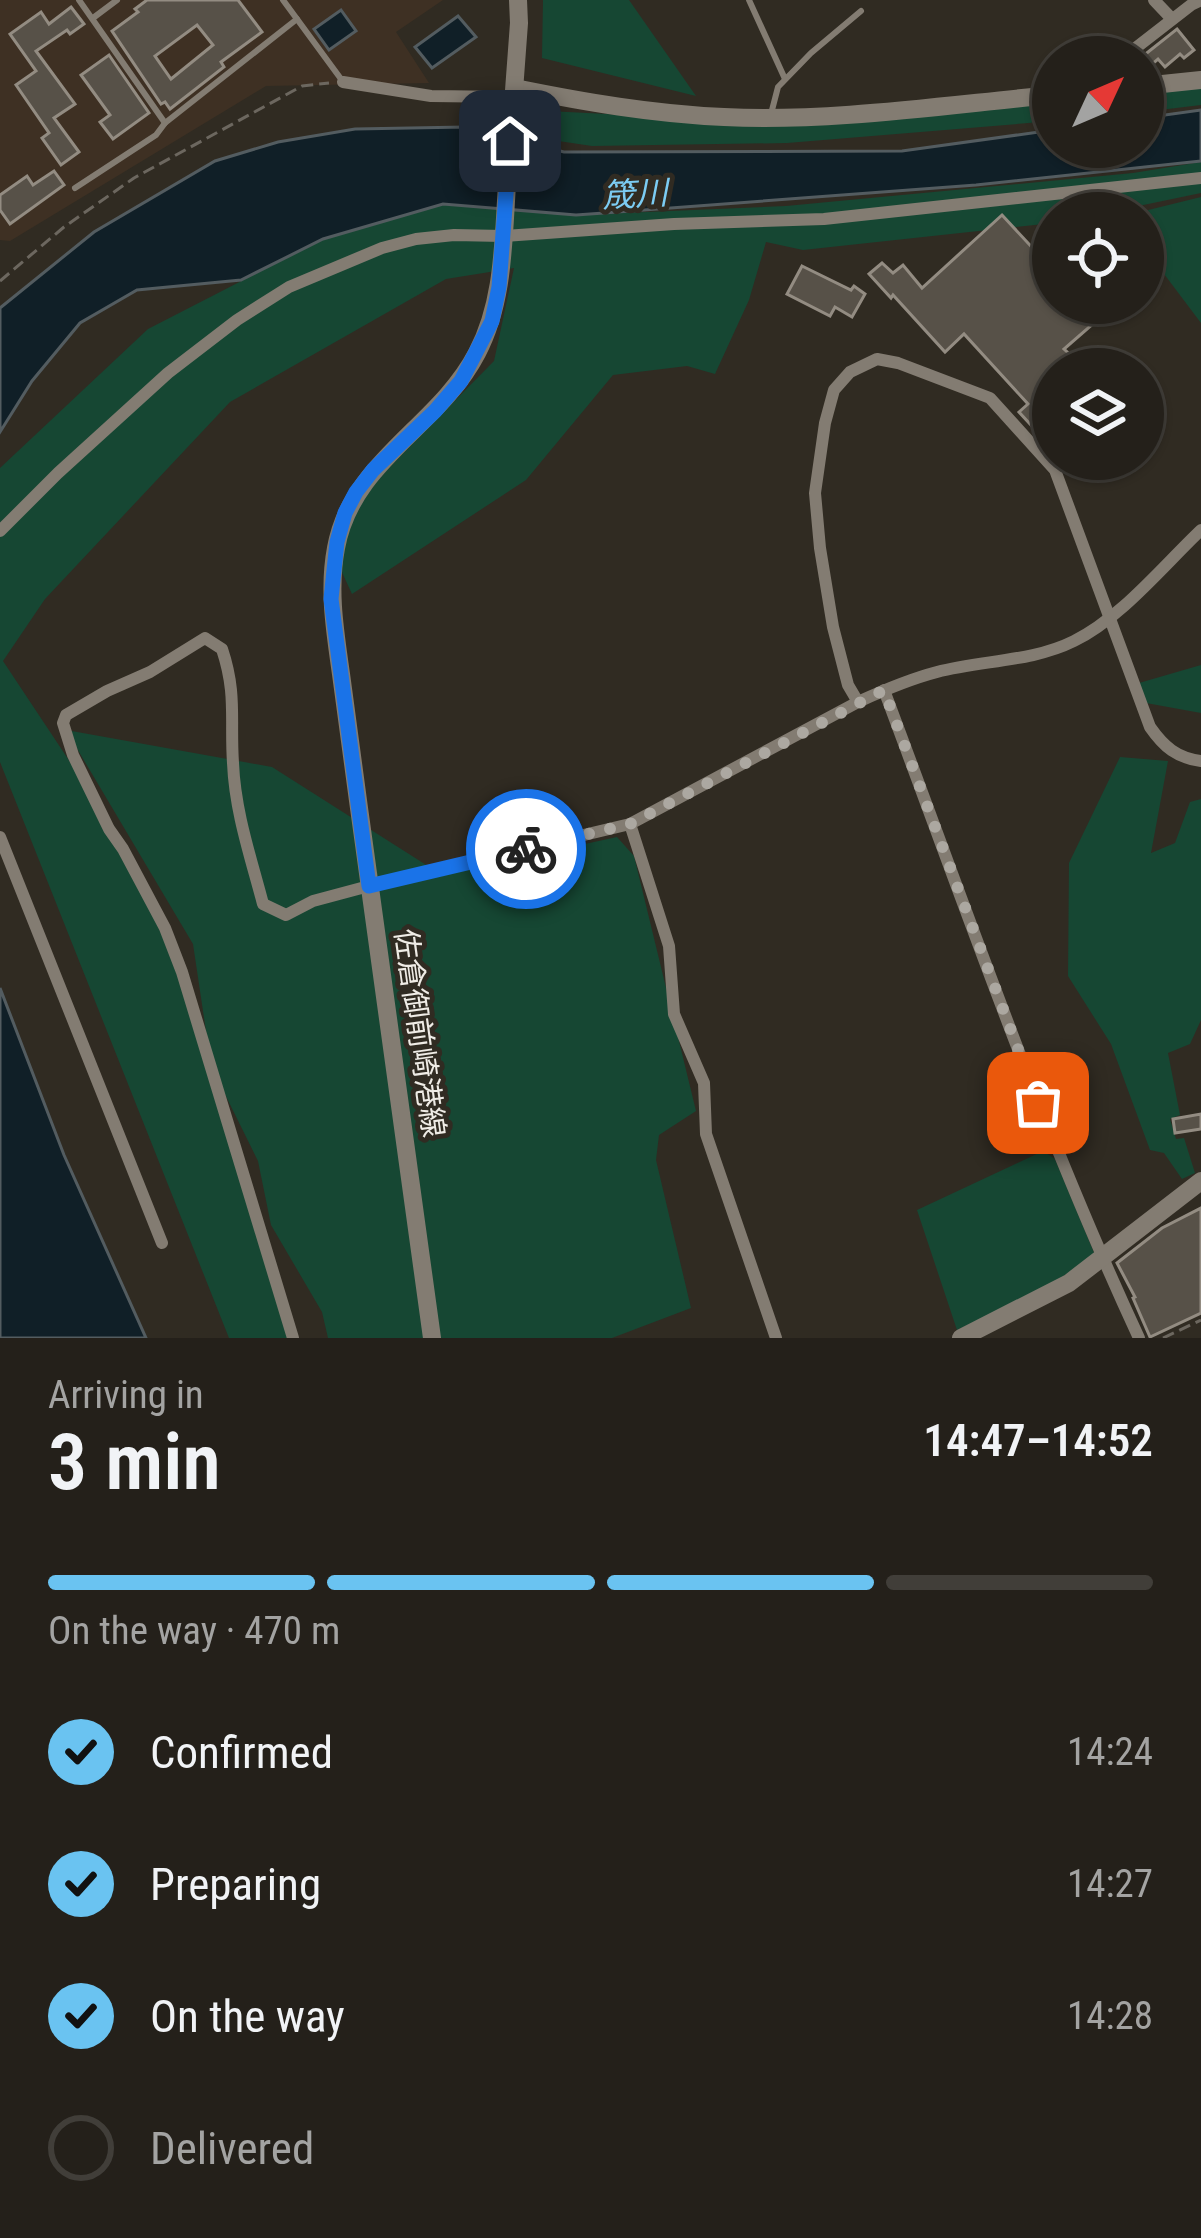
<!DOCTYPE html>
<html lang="en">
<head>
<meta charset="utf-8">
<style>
	body { margin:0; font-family:"Roboto Condensed","Noto Sans JP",sans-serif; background:#2c2823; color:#f1f3f6; height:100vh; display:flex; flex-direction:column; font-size:45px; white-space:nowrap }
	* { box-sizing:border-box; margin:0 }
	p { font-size:39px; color:#a3a3a2 }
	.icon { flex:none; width:66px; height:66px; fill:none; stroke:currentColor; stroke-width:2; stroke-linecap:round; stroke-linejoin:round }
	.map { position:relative; height:1338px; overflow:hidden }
	.sheet { display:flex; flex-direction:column; background:#24201a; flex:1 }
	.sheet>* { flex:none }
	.needle { width:78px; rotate:46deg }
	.fabs { position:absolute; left:1032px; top:36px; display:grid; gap:24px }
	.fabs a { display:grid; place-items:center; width:132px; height:132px; border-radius:50%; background:#24201a; box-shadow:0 3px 9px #0004,0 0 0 3px #413e39; font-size:60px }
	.pin { position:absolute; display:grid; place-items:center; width:102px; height:102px; color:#fff; margin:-51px; border-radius:24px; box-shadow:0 6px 18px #0006 }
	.courier { position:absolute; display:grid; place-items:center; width:120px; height:120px; margin:-60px; border:9px solid #1a73e8; border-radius:50%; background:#fff; color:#222; box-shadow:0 3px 15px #0007 }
	.headline em { font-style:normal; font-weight:600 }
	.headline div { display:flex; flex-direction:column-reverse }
	.headline { display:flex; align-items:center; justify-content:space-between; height:204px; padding:0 48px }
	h1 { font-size:78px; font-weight:600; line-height:90px }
	.bar { display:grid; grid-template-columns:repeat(4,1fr); gap:18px 12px; align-content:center; height:144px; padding:0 48px }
	.bar i { height:15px; border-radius:9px; background:#413e39 }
	.bar .on { background:#6ac3f1 }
	.bar p { grid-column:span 4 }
	ol { padding:0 48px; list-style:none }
	li { display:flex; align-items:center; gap:36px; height:132px }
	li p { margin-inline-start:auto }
	li .icon { padding:12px; border-radius:50%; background:#6ac3f1; color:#111; stroke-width:4 }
	li:last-child { color:#a3a3a2 }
	li i { width:66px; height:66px; border:6px solid #413e39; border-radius:50% }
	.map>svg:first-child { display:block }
	.industrial { fill:#3e3023 }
	.green { fill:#164733 }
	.water { fill:#101f27; stroke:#535c60; stroke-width:3 }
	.building { fill:#575148; stroke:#938c82; stroke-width:3; fill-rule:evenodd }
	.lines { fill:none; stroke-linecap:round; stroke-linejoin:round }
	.path { stroke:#6c675f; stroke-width:3; stroke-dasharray:12 6; stroke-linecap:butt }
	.lane { stroke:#837c72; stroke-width:6 }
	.street { stroke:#837c72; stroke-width:12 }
	.secondary { stroke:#837c72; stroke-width:18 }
	.done { stroke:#aca8a1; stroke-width:12; stroke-dasharray:0 21.6 }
	.route { stroke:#1a73e8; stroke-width:15 }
	.labels { text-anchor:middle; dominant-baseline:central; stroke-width:10; stroke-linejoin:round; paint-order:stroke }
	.street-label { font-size:30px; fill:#efece6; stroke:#302b22 }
	.water-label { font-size:33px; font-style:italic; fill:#7cccf3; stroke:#302b22 }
</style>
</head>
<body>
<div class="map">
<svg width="1201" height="1338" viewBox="0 0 1201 1338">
	<rect width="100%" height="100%" fill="#302b22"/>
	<path class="industrial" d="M 0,0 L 443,0 L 396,32 L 429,83 L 266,86 L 10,241 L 0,240 Z"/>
	<g class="green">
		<path d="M 543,0 L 629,0 L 696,96 L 542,58 Z"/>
		<path d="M 1201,84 L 1201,105 L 1143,112 L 1143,92 Z"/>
		<path d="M 1053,103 L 1053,121 L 787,143 L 592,146 L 477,129 L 467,107 L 607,114 L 713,124 Z"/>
		<path d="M 1201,162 L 1201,193 L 1105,213 L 1053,213 L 1053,223 L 803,250 L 766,242 L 749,300 L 715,374 L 687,366 L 613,375 L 526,480 L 352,594 L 334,555 L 368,489 L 494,361 L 514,268 L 446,279 L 230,402 L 45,599 L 3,661 L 80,777 L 171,937 L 209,1051 L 193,944 L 66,730 L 272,767 L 442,875 L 617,837 L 634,856 L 696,1111 L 659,1135 L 656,1160 L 691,1308 L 612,1338 L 328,1338 L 322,1312 L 271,1225 L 258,1161 L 214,1072 L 295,1338 L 229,1338 L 0,762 L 0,468 L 148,329 L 323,239 L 443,204 L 576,215 L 786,206 L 1133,173 Z"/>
		<path d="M 1201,197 L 1201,323 L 1143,246 L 1143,213 L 1136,213 Z"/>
		<path d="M 1201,665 L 1201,713 L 1146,703 L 1139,683 Z"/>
		<path d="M 1120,757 L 1168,761 L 1151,853 L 1175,843 L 1190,802 L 1201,799 L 1201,1020 L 1190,1044 L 1168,1053 L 1180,1115 L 1170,1119 L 1176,1139 L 1184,1138 L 1195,1173 L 1182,1179 L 1164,1153 L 1150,1150 L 1111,1044 L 1068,976 L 1069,863 Z"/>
		<path d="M 1043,1151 L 1055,1159 L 1095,1255 L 1044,1289 L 957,1330 L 917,1210 Z"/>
	</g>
	<g class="water">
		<path d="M 341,10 L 356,31 L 329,50 L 314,29 Z"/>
		<path d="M 458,16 L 476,37 L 432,68 L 415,47 Z"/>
		<path d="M 1201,110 L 1201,161 L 976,185 L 604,213 L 576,215 L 443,204 L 323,239 L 241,280 L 137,290 L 80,323 L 32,381 L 0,432 L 0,308 L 94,232 L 215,161 L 278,142 L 355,129 L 465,127 L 564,152 L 902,151 L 1053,130 L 1053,147 L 1143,147 L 1143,118 Z"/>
		<path d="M 0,988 L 64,1155 L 146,1338 L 0,1338 Z"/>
	</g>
	<g class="building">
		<path d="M 147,0 L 238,0 L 262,32 L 221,62 L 224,67 L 170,109 L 165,102 L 161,104 L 112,31 L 138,12 L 135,9 ZM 197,25 L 213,45 L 171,79 L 155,56 Z"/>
		<path d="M 71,7 L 84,24 L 70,34 L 67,30 L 36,51 L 75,104 L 54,118 L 79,152 L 61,165 L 42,138 L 49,133 L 16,85 L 36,71 L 10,34 L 41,12 L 49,24 Z"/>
		<path d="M 1177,29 L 1194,50 L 1184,58 L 1180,54 L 1165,67 L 1158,59 L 1143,72 L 1143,56 Z"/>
		<path d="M 109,55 L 149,113 L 113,139 L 100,122 L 110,115 L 81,75 Z"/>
		<path d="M 54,171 L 64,185 L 10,224 L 0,210 L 0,195 L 27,176 L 33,185 Z"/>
		<path d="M 1002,215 L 1053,270 L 1053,303 L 1117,303 L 1064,349 L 1086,369 L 1053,369 L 1053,449 L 1019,412 L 1028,404 L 964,334 L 945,352 L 893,295 L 891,298 L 869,274 L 882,263 L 893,273 L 903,265 L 922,288 Z"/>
		<path d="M 802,266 L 851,290 L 854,286 L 865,294 L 852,317 L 835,307 L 830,316 L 787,294 Z"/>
		<path d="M 1201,1114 L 1201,1129 L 1175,1133 L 1173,1119 Z"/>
		<path d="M 1201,1208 L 1201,1313 L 1150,1337 L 1133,1298 L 1135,1297 L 1117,1263 L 1162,1228 Z"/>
	</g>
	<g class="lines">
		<g class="path">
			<path d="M 0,281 L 64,227 L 134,178 L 302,86 L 329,83"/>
			<path d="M 1163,1338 L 1201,1320"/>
		</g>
		<g class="lane">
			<path d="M 79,0 L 165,123 L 297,19"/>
			<path d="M 283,0 L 341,79"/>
			<path d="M 749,0 L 785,79"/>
			<path d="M 93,18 L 117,0"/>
			<path d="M 771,114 L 778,87 L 811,53 L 861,11"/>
			<path d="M 75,188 L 156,135 L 165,123"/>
		</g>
		<g class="street">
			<path d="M 1154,0 L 1172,19"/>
			<path d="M 1124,57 L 1191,5 L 1201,0"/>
			<path d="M 343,82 L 431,96 L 514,97"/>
			<path d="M 0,531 L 58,473 L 168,373 L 237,320 L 289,287 L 382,248 L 416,239 L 454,235 L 503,236 L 674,224 L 824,219 L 1201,178"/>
			<path d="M 884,690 C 966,908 1041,1127 1139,1338"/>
			<path d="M 858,702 L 848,685 L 833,627 L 820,548 L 815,493 L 825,423 L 834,390 L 850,372 L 877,359 L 898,363 L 990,398 L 1055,470 L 1150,727 C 1164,747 1177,758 1201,761"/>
			<path d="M 630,824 L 669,946 L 674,1014 L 704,1083 L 706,1134 L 776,1338"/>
			<path d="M 0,837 L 162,1243"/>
			<path d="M 293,1338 L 182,972 L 165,928 L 123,849 L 109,829 L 73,755 L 63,723 L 66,715 L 107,691 L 150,672 L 205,638 L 222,649 C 237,694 230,719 233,763 C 235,812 251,858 263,904 L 286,915 L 313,901 L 369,886 L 630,824 L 858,702 C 884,690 910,679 937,672 C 982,660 1032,662 1074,641 C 1121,618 1163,566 1201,530"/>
		</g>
		<g class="secondary">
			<path d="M 1143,86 L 1201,80"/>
			<path d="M 515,88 C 584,102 653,114 724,117 C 832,122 945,105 1053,95"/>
			<path d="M 432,1338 C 407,1162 383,985 359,808 C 353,763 347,718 341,674 C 335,631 328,590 336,548 C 352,460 438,428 477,353 C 504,302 503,242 507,185 C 511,131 515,77 519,23 L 518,0"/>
			<path d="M 961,1338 L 1069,1283 L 1201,1181"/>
		</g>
	</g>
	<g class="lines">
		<path class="done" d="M 526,849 L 630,824 L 884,690 L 1038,1103"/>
		<path class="route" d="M 510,141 L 499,287 L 492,321 L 461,381 L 435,411 L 373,470 L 356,492 L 345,513 L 337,542 L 331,599 L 369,886 L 526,849"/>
	</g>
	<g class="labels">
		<g class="street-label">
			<text transform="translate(420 1033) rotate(82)">佐倉御前崎港線</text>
		</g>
		<g class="water-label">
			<text transform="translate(635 194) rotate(-3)">筬川</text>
		</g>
	</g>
</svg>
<div class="fabs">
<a><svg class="needle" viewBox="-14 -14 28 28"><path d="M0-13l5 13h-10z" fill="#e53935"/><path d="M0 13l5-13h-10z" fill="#a3a3a2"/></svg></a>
<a><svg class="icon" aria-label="locate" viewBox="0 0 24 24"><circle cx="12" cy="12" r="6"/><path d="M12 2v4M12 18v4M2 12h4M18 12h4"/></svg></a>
<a><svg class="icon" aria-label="layers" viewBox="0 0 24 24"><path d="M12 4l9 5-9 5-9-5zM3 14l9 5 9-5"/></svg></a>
</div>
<div class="pin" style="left:1038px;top:1103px;background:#ea580c"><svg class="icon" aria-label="bag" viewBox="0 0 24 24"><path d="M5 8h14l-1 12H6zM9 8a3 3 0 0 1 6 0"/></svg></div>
<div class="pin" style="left:510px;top:141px;background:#1f2937"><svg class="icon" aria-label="home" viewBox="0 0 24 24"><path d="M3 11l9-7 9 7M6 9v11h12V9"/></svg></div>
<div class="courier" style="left:526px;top:849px"><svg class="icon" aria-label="bike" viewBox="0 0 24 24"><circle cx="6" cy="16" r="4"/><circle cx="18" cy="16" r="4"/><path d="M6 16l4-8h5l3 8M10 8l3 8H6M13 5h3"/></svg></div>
</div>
<section class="sheet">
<div class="headline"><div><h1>3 min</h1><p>Arriving in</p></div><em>14:47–14:52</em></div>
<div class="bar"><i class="on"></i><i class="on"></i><i class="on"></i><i></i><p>On the way · 470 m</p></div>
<ol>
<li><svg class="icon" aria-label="check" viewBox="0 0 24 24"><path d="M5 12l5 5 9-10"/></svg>Confirmed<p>14:24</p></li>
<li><svg class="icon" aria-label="check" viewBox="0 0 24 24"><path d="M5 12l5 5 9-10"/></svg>Preparing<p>14:27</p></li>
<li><svg class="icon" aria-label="check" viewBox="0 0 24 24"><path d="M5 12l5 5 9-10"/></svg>On the way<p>14:28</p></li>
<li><i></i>Delivered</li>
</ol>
</section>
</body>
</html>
